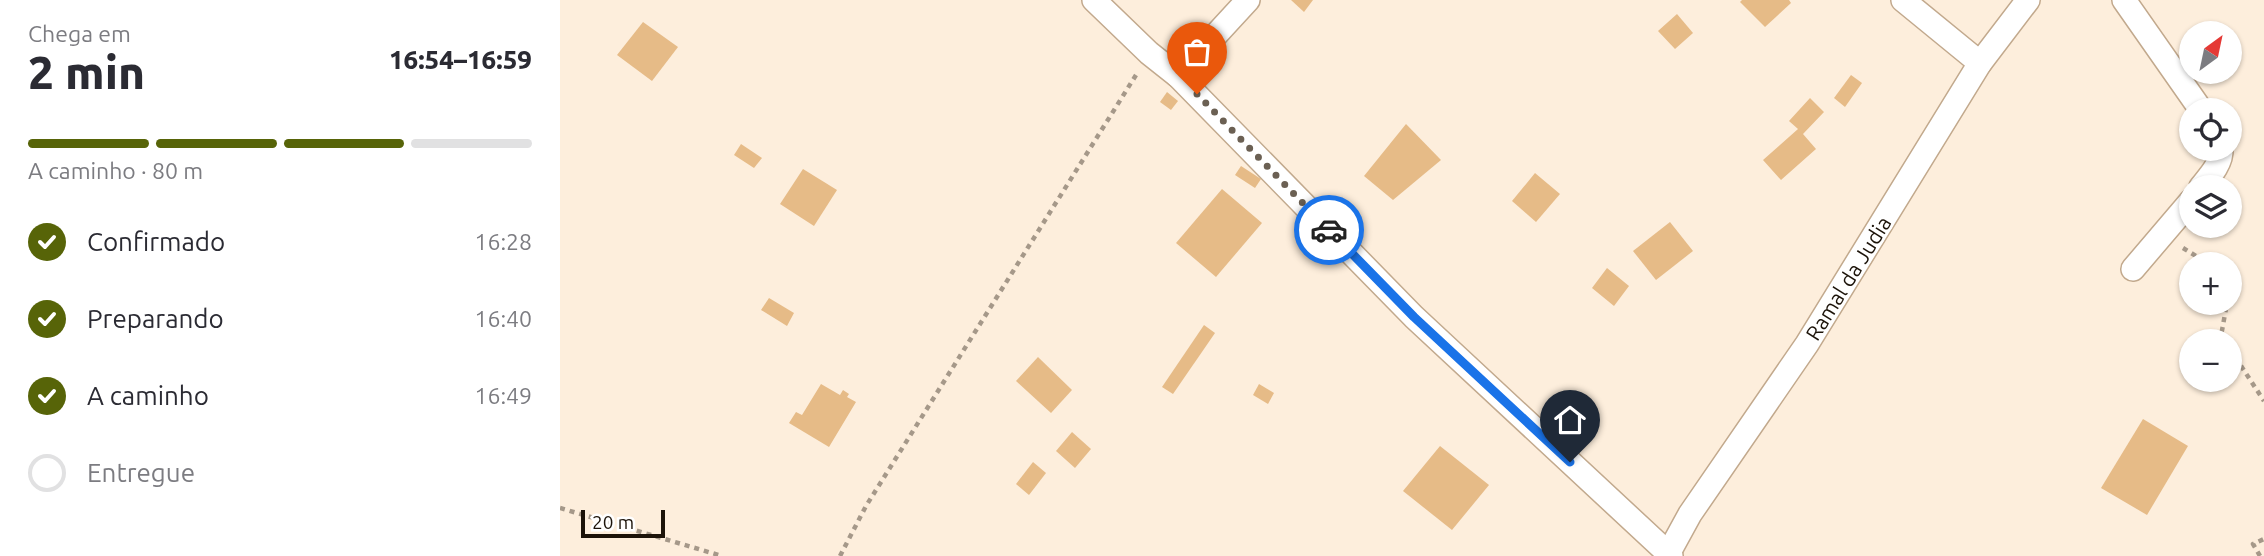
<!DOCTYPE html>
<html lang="pt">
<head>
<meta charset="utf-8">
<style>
	body { margin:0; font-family:Ubuntu,sans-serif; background:#f7f7f7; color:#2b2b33; height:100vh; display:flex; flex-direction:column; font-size:26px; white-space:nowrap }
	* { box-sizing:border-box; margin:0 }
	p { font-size:23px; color:#7c7c81 }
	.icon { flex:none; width:38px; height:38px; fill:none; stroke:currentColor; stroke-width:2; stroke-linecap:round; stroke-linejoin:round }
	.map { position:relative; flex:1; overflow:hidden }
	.side { display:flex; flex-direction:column; background:#fff; width:560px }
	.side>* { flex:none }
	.needle { width:46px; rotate:33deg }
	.controls { position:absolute; left:1619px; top:21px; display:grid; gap:14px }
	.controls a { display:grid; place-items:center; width:63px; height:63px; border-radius:50%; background:#fff; box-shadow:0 2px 5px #0004; font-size:35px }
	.scale { position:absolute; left:21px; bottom:18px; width:84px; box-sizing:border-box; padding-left:7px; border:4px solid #1c1309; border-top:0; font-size:19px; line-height:24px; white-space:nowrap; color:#1c1309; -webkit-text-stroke:5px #fff; paint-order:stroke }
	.pin { position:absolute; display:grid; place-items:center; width:60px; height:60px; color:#fff; margin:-72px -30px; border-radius:50% 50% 50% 0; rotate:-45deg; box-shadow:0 0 7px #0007 }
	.pin .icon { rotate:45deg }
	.courier { position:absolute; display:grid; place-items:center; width:70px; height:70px; margin:-35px; border:5px solid #1a73e8; border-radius:50%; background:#fff; color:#222; box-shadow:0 2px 9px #0007 }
	.overview em { font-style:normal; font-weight:800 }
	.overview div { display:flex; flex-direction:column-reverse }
	.overview { display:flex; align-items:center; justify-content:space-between; height:119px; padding:0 28px }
	h1 { font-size:46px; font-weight:800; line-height:52px }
	.bar { display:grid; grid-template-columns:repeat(4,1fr); gap:10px 7px; align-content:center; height:84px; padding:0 28px }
	.bar i { height:9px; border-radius:5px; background:#e1e1e2 }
	.bar .selected { background:#576408 }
	.bar p { grid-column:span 4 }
	ol { padding:0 28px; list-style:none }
	li { display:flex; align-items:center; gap:21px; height:77px }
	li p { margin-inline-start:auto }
	li .icon { padding:7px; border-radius:50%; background:#576408; color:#fff; stroke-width:4 }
	li:last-child { color:#7c7c81 }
	li i { width:38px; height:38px; border:4px solid #e1e1e2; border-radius:50% }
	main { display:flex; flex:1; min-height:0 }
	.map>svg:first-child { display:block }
	.building { fill:#e6bb87 }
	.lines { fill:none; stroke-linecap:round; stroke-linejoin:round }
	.minor-casing { stroke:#c2a98d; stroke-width:26 }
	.path { stroke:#a59889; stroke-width:4.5; stroke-dasharray:5 5; stroke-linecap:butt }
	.minor { stroke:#fff; stroke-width:23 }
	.done { stroke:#6b6053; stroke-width:7; stroke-dasharray:0 12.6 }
	.route { stroke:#1a73e8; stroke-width:9 }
	.labels { text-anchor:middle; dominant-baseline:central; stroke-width:5; stroke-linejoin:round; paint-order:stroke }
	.street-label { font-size:21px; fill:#1c1309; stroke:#fff }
</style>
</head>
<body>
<main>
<section class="side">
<div class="overview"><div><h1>2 min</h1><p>Chega em</p></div><em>16:54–16:59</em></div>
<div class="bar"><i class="selected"></i><i class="selected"></i><i class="selected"></i><i></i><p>A caminho · 80 m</p></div>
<ol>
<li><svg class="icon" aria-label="check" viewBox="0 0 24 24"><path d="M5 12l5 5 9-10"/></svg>Confirmado<p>16:28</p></li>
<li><svg class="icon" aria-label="check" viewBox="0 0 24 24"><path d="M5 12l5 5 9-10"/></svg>Preparando<p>16:40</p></li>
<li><svg class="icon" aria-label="check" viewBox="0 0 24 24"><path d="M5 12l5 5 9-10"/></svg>A caminho<p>16:49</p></li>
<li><i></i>Entregue</li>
</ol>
</section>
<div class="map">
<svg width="1704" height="556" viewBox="0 0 1704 556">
	<rect width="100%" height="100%" fill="#fdeedc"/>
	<g class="building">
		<path d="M 731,0 L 753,0 L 744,12 Z"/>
		<path d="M 1182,0 L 1229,0 L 1231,3 L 1205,27 L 1180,2 Z"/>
		<path d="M 1117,14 L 1133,33 L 1115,49 L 1098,31 Z"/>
		<path d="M 83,22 L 118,47 L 92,81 L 57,55 Z"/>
		<path d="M 1291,75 L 1302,83 L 1285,107 L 1274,98 Z"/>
		<path d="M 607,92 L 618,101 L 611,110 L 600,102 Z"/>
		<path d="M 1250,98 L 1264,112 L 1243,134 L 1256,149 L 1221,180 L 1203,160 L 1238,129 L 1229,121 Z"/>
		<path d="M 846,124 L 881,160 L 833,200 L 804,176 Z"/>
		<path d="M 181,144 L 202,158 L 194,168 L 174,155 Z"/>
		<path d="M 681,166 L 701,179 L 695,188 L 675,175 Z"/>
		<path d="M 243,169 L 277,190 L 254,226 L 220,204 Z"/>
		<path d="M 975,173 L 1000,194 L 976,222 L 952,201 Z"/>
		<path d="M 662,189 L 702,223 L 656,277 L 616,243 Z"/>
		<path d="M 1110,222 L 1133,251 L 1096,280 L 1073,251 Z"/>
		<path d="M 1047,268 L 1069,286 L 1054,306 L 1032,288 Z"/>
		<path d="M 209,298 L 234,313 L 227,326 L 201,310 Z"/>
		<path d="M 644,325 L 655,333 L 613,394 L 602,387 Z"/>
		<path d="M 478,357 L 512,390 L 491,413 L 456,381 Z"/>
		<path d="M 261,384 L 280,395 L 283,390 L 289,394 L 287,397 L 296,402 L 269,447 L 229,423 L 236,412 L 242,415 Z"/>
		<path d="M 699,384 L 714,393 L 708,404 L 693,395 Z"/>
		<path d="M 1583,419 L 1628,446 L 1587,515 L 1541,488 Z"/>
		<path d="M 512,432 L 531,449 L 515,468 L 496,451 Z"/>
		<path d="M 880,446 L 929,485 L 892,530 L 843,491 Z"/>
		<path d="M 473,462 L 486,473 L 469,495 L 456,484 Z"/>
	</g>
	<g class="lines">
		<defs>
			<g id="minor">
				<path d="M 534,0 L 589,53 L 618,76 L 854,317 L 1111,556"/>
				<path d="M 1343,0 L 1420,63"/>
				<path d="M 1564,0 L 1641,110"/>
				<path d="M 618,76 L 688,0"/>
				<path d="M 1641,187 C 1650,176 1662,163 1661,149"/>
				<path d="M 1573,269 L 1631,201"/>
				<path d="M 1107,556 L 1130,514 L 1247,344 L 1420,63 L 1468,0"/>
			</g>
		</defs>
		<use href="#minor" class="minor-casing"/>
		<g class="path">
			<path d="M 1623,248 L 1649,264"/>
			<path d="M 1670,277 L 1672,279 L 1670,290"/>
			<path d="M 1664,341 L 1661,336 L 1667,303"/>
			<path d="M 1670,349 L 1704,401"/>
			<path d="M 0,508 L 162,556"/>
			<path d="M 280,556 L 306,506 L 576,75"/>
			<path d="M 1700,556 L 1693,544 L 1704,539"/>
		</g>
		<use href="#minor" class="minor"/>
	</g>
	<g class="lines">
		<path class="done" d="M 637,94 L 769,230"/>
		<path class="route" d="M 769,230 L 854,317 L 1010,462"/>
	</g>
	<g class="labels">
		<g class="street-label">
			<text transform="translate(1288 278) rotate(-58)">Ramal da Judia</text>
		</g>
	</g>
</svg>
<div class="controls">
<a><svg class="needle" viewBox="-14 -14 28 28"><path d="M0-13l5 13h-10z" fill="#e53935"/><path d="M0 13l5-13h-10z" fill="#7c7c81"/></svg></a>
<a><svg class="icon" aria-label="locate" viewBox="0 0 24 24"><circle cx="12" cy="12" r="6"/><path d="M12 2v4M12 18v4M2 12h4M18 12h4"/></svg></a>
<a><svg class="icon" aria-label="layers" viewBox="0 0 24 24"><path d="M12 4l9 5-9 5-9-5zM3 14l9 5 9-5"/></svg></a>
<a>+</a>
<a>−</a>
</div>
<div class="scale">20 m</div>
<div class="pin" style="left:637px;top:94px;background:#ea580c"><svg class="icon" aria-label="bag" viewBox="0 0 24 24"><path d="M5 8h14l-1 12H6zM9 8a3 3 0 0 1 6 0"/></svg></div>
<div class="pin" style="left:1010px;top:462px;background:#1f2937"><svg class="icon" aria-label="home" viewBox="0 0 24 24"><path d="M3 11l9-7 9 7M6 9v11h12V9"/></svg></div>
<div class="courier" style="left:769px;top:230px"><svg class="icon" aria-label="car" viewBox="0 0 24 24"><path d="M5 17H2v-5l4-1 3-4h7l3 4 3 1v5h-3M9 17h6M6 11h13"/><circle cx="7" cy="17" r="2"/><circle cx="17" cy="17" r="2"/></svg></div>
</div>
</main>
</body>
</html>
